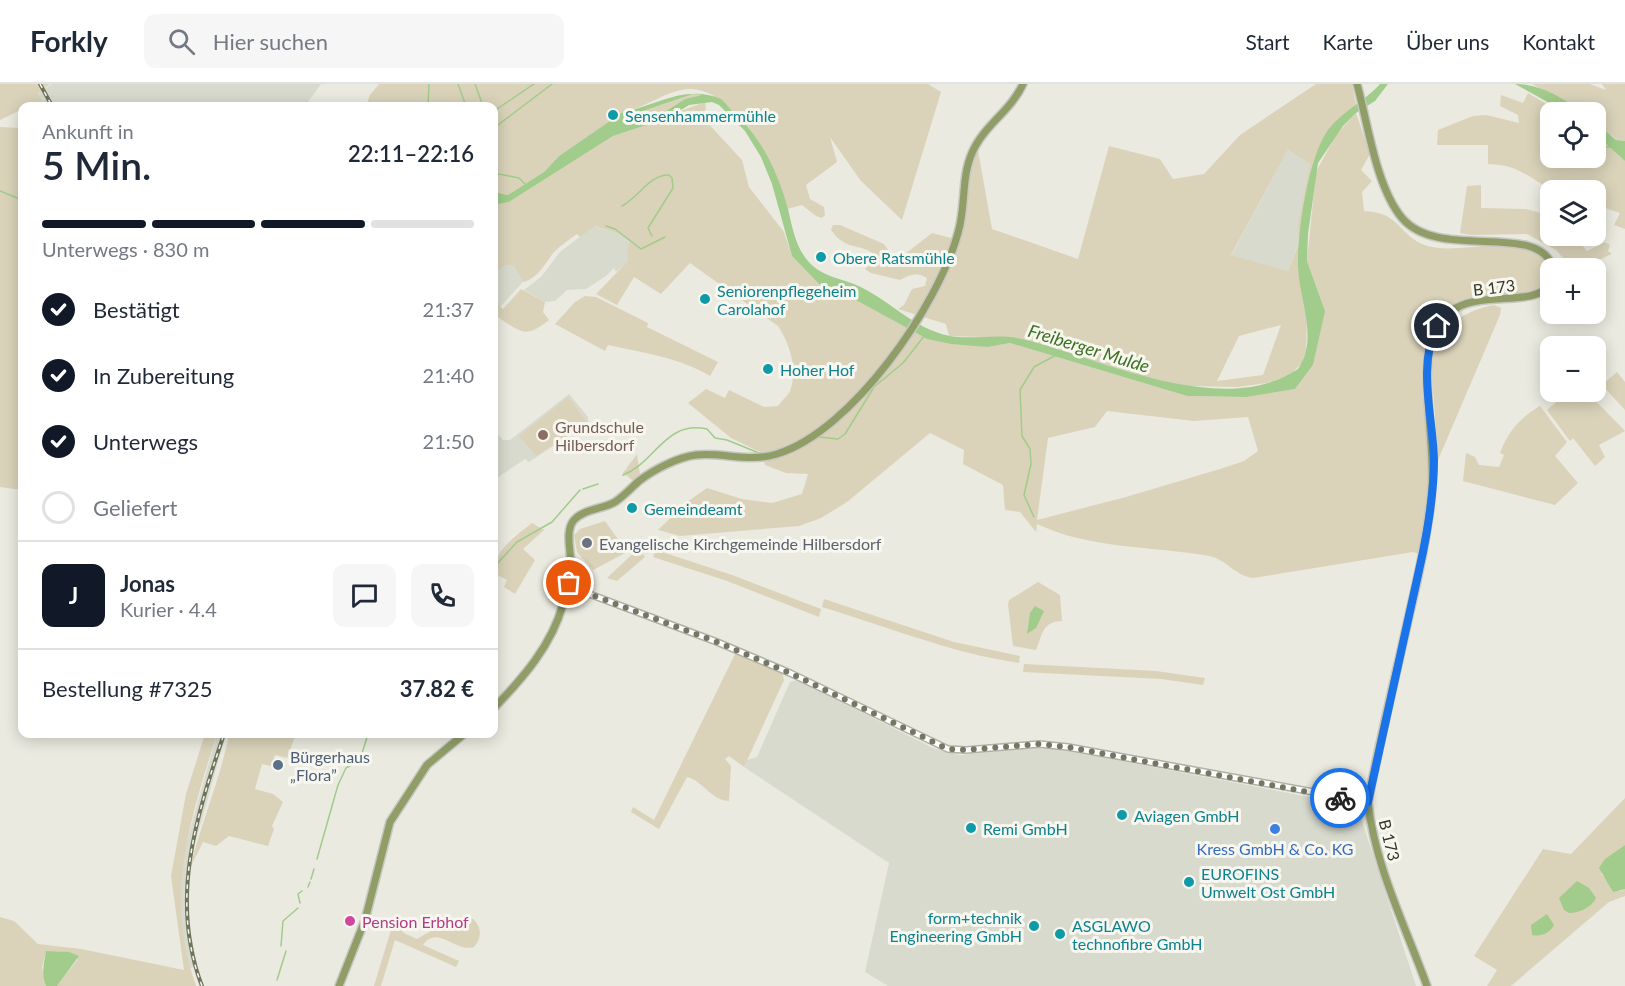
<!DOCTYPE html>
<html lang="de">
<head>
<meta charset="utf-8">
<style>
	body { margin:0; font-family:Lato,sans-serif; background:#f6f6f7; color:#1f2937; height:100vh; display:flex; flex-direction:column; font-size:22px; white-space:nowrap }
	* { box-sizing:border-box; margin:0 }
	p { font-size:20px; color:#747a83 }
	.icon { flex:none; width:33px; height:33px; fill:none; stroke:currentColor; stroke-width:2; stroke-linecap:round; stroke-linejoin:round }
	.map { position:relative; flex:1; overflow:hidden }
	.side { position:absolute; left:18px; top:18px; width:480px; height:636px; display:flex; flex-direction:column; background:#fff; border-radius:12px; box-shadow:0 3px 15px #0003 }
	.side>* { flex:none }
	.controls { position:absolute; left:1540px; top:18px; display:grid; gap:12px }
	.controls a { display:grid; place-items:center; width:66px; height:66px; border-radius:12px; background:#fff; box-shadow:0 3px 15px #0003; font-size:30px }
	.pin { position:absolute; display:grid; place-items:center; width:51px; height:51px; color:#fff; margin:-26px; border:3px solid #fff; border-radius:50%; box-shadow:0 2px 6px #0007 }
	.courier { position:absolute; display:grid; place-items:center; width:60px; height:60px; margin:-30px; border:4px solid #1a73e8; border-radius:50%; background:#fff; color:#222; box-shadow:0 2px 8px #0007 }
	.headline em { font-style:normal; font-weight:600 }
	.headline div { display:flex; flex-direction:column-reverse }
	.headline { display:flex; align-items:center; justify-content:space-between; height:102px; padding:0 24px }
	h1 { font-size:39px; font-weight:600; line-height:45px }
	.bar { display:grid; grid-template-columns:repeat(4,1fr); gap:9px 6px; align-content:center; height:72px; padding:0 24px }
	.bar i { height:8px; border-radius:4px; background:#e0e1e3 }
	.bar .active { background:#111827 }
	.bar p { grid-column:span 4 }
	.line { display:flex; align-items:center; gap:15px; padding:0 24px; border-top:2px solid #e0e1e3 }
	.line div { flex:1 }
	.round { display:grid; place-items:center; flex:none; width:63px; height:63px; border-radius:12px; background:#f6f6f7 }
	ol { padding:0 24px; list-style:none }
	li { display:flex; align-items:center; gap:18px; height:66px }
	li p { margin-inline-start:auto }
	li .icon { padding:6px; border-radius:50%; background:#111827; color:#fff; stroke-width:4 }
	li:last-child { color:#747a83 }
	li i { width:33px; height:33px; border:3px solid #e0e1e3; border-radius:50% }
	header { display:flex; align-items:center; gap:36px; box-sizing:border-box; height:84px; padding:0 30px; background:#fff; border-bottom:2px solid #e0e1e3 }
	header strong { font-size:28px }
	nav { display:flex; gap:33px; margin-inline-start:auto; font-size:21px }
	.search { width:420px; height:54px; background:#f6f6f7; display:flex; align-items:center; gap:15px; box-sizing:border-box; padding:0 21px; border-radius:12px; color:#747a83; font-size:22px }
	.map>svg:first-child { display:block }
	.built { fill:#d9dace }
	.green { fill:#dad3ba; fill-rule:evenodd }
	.water { fill:#a1cc8b; fill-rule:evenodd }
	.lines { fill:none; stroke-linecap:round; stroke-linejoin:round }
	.stream { stroke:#a1cc8b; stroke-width:1.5 }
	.minor-casing { stroke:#b0b1a3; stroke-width:8 }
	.major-casing { stroke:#c6c8c1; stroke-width:10 }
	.minor { stroke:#fff; stroke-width:5 }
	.major { stroke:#909d67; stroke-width:7 }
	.rail-casing { stroke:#6f755c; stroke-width:4 }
	.rail { stroke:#f7f7f0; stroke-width:1.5; stroke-dasharray:4.5; stroke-linecap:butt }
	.done { stroke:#747764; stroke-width:6; stroke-dasharray:0 10.8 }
	.route { stroke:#1a73e8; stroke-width:8 }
	.culture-dot { fill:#0f9aa8; stroke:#f7f7f0; stroke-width:2 }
	.education-dot { fill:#8d6e63; stroke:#f7f7f0; stroke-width:2 }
	.worship-dot { fill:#6b7280; stroke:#f7f7f0; stroke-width:2 }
	.service-dot { fill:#5c6f8a; stroke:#f7f7f0; stroke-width:2 }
	.shop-dot { fill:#3f7fe0; stroke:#f7f7f0; stroke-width:2 }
	.hotel-dot { fill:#d1479c; stroke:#f7f7f0; stroke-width:2 }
	.labels { text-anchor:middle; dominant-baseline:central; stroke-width:6; stroke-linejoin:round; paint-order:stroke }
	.culture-label { font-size:16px; fill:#0d838f; stroke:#f7f7f0; text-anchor:start }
	.street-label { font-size:16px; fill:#343922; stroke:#f7f7f0 }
	.education-label { font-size:16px; fill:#785e54; stroke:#f7f7f0; text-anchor:start }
	.worship-label { font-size:16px; fill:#5b616d; stroke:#f7f7f0; text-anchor:start }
	.service-label { font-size:16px; fill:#4e5e75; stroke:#f7f7f0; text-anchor:start }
	.shop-label { font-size:16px; fill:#366cbe; stroke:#f7f7f0 }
	.hotel-label { font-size:16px; fill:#b23c85; stroke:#f7f7f0; text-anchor:start }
	.water-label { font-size:18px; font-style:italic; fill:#3b7120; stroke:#f7f7f0 }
</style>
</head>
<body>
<header>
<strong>Forkly</strong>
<div class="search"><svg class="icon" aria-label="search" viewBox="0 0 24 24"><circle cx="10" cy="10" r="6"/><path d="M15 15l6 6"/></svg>Hier suchen</div>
<nav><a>Start</a><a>Karte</a><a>Über uns</a><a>Kontakt</a></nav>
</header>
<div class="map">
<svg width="1625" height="902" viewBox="0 0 1625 902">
	<rect width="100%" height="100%" fill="#eaeae0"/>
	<g class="built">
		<path d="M 52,0 L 321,0 L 305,22 L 46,22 L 38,9 Z"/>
		<path d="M 1288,66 L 1310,80 L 1299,141 L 1299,158 L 1288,187 L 1231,172 Z"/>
		<path d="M 594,142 L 619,150 L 630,157 L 627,164 L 629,177 L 616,188 L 614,184 L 606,192 L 586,205 L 567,206 L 555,217 L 545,218 L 524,206 L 541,193 L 560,168 Z"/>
		<path d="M 507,181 L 514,182 L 523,198 L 500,223 L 494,216 L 494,189 Z"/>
		<path d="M 569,310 L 588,333 L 588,339 L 529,378 L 525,375 L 497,394 L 494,390 L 494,346 L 503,356 L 510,356 Z"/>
		<path d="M 797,596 L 933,664 L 960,671 L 1034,664 L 1063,666 L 1357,722 L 1416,902 L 888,902 L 865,888 L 889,779 L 744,683 L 747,676 L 757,673 L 790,598 Z"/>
		<path d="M 217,650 L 226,650 L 188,784 L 187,831 L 197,882 L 190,884 L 181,849 L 180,793 L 185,764 Z"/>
	</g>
	<g class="green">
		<path d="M 0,0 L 50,0 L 38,9 L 46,22 L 22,22 L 22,406 L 0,403 L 0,43 L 21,44 L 21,26 L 0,36 Z"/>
		<path d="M 379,0 L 928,0 L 941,8 L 902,136 L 861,97 L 830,53 L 837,78 L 806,101 L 810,115 L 824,123 L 825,131 L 822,134 L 816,132 L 802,121 L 787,125 C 775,81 762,54 728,23 C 718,13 704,4 688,5 C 664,7 646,24 623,28 L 559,72 L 544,88 L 511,109 L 507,111 L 494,108 L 494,22 L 366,22 L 370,11 Z"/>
		<path d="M 1316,0 L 1352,0 L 1356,21 L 1326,49 L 1311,89 L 1298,183 L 1307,231 L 1306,267 L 1302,279 L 1290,291 L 1267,299 L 1238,303 L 1188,302 L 1145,293 L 1018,254 L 949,252 L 946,240 L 898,225 L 904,221 L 912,205 L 925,202 L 927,194 C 917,188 910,190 900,196 L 871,189 L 865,185 L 875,171 C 863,159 846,168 831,146 L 833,141 L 840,141 L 884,160 L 891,170 L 900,174 L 932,149 L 958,156 C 967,124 966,92 977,61 L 992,145 L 1078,175 L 1109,62 L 1160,75 L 1173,95 L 1204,90 L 1240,51 ZM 1288,66 L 1310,80 L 1298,141 L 1299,159 L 1288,187 L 1231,171 ZM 1281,241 L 1263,291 L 1217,297 L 1239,252 Z"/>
		<path d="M 1532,0 L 1590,0 L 1606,6 L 1602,0 L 1625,0 L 1625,57 L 1617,56 L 1596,38 L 1596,28 C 1578,28 1550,9 1532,0 Z"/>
		<path d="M 1528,9 L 1559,28 L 1551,28 L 1551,74 L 1596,74 L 1597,52 L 1625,77 L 1625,145 L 1614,141 L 1620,129 L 1596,121 L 1596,106 C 1584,106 1564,110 1553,106 C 1527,94 1521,81 1488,80 L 1488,61 L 1437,61 L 1438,46 L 1473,32 L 1486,31 L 1519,39 L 1518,31 L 1500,22 L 1501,11 L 1523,19 Z"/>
		<path d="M 693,10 L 703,11 L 685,15 L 666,27 L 633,34 L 643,27 Z"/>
		<path d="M 705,18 L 706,25 L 702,30 L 704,35 L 742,76 L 749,103 L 784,148 L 792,172 L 819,200 L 843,209 L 927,255 L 988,263 L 1010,259 L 1187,312 L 1238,313 L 1295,305 L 1313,281 L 1324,224 L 1307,177 L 1316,88 L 1336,51 L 1356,29 L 1370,70 L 1361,86 L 1372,97 L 1362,108 L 1364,127 C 1400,129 1397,148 1422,160 C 1446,170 1475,160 1499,162 C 1511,163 1524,162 1535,167 C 1553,176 1556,202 1534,208 C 1526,211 1516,210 1507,210 C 1477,211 1439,221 1428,253 C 1417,284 1430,345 1431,380 C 1432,410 1425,441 1419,470 L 1413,468 L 1253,494 C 1235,492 1226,475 1209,472 C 1152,462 1090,465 1037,440 L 1036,448 L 1020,428 L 1005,426 L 1003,401 L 963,380 L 964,366 L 930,349 L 847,418 L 821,434 L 799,442 L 680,452 L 658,446 L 687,418 L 707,404 L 742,415 L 772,419 L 802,410 L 808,390 L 786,389 L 765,381 L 762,369 L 731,354 L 688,319 L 706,305 L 725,314 L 729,306 L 764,323 L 778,322 C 781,317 788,312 790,307 C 798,286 790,260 778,242 L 690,179 L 661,210 L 634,193 L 617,221 L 596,210 L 628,177 L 627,164 L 630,157 L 619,150 L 595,142 L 580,153 L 577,150 C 569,156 561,161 554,168 C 545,179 539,194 523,198 L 514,182 L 507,181 L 494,189 L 494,121 L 509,118 L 613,52 ZM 1107,327 L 1194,337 L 1248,333 L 1258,367 L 1244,377 L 1220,385 L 1126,413 L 1037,436 L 1048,354 L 1095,343 Z"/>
		<path d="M 1481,101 L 1481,124 L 1526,125 L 1544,130 L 1549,116 L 1551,152 L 1574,152 L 1587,167 L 1605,158 L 1610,161 L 1608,167 L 1612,170 L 1594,178 L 1599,191 L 1596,192 L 1596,184 L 1572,184 L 1556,166 L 1527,150 L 1471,151 L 1460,149 L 1467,102 Z"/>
		<path d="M 521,205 L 545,218 L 543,228 L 549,236 C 523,257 520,246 494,231 L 494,216 L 503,225 Z"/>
		<path d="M 585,212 L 596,213 L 648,239 L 647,243 L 718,278 L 710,292 C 678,273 644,269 608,261 L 605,267 L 555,240 L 575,218 Z"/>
		<path d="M 1494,221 L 1501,224 L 1500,231 L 1438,376 L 1431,277 C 1439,244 1462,227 1494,221 Z"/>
		<path d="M 1617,288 L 1625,298 L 1625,326 L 1602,301 Z"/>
		<path d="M 1568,308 L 1587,308 L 1625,347 L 1599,361 L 1605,373 L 1595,382 L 1573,354 L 1570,357 L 1547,326 Z"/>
		<path d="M 568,313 L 587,338 L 536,372 L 519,352 Z"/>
		<path d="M 1540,322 L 1567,358 L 1555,372 L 1578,399 L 1555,421 L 1463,397 L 1466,369 L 1475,373 L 1479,381 L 1499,383 L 1504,371 L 1500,369 C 1508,347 1520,334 1540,322 Z"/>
		<path d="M 637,370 L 640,391 L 633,397 L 626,391 L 623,392 L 623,389 Z"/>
		<path d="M 605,437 L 627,468 L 593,486 L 577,468 L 574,451 L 580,445 Z"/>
		<path d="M 532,439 L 544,446 L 523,465 L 535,476 L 515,510 L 504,503 L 507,496 L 494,489 C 493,468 515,452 532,439 Z"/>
		<path d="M 643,460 L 649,464 L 647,470 L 641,467 L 645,473 L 617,497 L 607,494 Z"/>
		<path d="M 656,466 L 732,491 L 821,525 L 819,533 L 727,497 L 653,473 Z"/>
		<path d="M 1038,498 L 1060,511 L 1062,537 C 1042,538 1043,549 1036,566 L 1013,562 L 1008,521 L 1009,516 Z"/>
		<path d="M 824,515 L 954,558 L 1020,572 L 1019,579 C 951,569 888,543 822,523 Z"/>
		<path d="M 736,568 L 782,589 L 784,596 L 744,683 L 729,672 L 725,675 L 731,682 L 729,717 C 712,717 702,696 687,693 L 659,745 L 631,728 L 633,723 L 654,736 Z"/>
		<path d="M 1024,580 L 1156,587 L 1205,594 L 1203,601 L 1161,595 L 1023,588 Z"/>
		<path d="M 205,650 L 217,650 C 190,736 164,812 196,902 L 57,902 L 78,875 C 68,868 59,867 46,868 L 42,883 L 46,902 L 0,902 L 0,833 L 14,837 L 38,860 L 81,865 L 184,886 L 171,792 L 186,710 Z"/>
		<path d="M 229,650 L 296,650 L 287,674 L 275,671 L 271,682 L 262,680 L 255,705 L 273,710 L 283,718 L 272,742 L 274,745 L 268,762 L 229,752 L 216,762 L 203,758 L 190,784 C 201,739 221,693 229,650 Z"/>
		<path d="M 1625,714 L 1625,761 L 1616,768 L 1601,790 L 1620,807 L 1625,805 L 1625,812 L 1609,818 L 1511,902 L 1487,902 L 1497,886 L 1474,872 L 1543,765 L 1571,770 Z"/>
		<path d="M 463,832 L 473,835 C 482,843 482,854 474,863 C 455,869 438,840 423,861 L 459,877 L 456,883 L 395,856 L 381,902 L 374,902 L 394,836 L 404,849 L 417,855 L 448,837 Z"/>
	</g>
	<g class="water">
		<path d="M 1380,0 L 1388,0 L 1375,17 L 1356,29 L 1343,42 L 1318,79 L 1308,150 L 1307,177 L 1325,227 L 1313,281 L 1295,305 L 1246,313 L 1187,312 L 1010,259 L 988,263 L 951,260 L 927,255 L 843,209 L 819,200 L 792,172 L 772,100 L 761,73 L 745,47 L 719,21 L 712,18 L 689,21 L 670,33 L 613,52 L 509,118 L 494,121 L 494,108 L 507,111 L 511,109 L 544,88 L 559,72 L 623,28 C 658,21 685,0 721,15 C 725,18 729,24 733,28 C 763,55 777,87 788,125 C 793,146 796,167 813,182 C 824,192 841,195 854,200 C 888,214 913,245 950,252 C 974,256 998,249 1022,255 C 1101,274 1221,336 1298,285 C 1319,255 1299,215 1298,183 C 1297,149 1308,77 1326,49 C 1339,29 1364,18 1380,0 ZM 693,10 L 702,11 L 685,15 L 666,27 L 633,34 L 643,27 Z"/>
		<path d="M 1515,0 C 1542,0 1561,14 1583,28 L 1566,28 Z"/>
		<path d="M 1596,38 L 1616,56 L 1625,57 L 1625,77 L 1596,51 Z"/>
		<path d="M 1035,522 L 1044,527 L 1036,544 L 1027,550 L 1030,529 Z"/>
		<path d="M 1625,761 L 1625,805 L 1613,808 L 1599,784 L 1605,775 Z"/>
		<path d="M 1577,797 L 1589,804 L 1596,814 C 1592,823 1579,829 1569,829 L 1564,826 L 1559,814 Z"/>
		<path d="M 1547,830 L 1554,841 C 1550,849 1541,853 1532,851 L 1531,841 Z"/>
		<path d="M 46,867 L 69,868 L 79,872 L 57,902 L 46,902 C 41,889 44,880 46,867 Z"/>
	</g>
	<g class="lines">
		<g class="stream">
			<path d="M 458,0 L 466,22"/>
			<path d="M 475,0 L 483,22"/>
			<path d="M 428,22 L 429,0"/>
			<path d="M 494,27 L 534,0"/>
			<path d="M 494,44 L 552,0"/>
			<path d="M 1596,63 L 1610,63"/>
			<path d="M 494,89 L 519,94 L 525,100"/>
			<path d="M 0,107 L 22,116"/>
			<path d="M 622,122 C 638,114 650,90 669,91 L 672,94 L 673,104 L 648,144 L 652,152"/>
			<path d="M 606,142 L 615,145 L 641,165 L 665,153"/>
			<path d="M 775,374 L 819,353 L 838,355 L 845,350 L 874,303 L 903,279 L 925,251"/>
			<path d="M 623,391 C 655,379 665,336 707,345 L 715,354 L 727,356 L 759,369"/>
			<path d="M 583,405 L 598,400"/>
			<path d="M 1034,433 L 1024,411 L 1031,380 L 1030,365 L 1022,352 L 1020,306 L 1034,283 L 1056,271"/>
			<path d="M 494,483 L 517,458 L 552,438 L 580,406"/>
			<path d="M 317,775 L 338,701 L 346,684 L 360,676 L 368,650"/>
			<path d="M 311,795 L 314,785"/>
			<path d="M 308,803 L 310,798"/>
			<path d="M 300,819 L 298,810 L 302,807"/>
			<path d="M 281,862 L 283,837 L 298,824"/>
			<path d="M 277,896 L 286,867"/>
		</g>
		<defs>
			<path id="minor" d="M 568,502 L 717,558 L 790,589 L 948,665 L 966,666 L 1039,660 L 1068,663 L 1368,718"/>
			<g id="major">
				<path d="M 1357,0 C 1368,40 1376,103 1402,134 C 1439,178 1539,136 1553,184"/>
				<path d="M 494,624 C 523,594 552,561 563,520 C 567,508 570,497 571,485 C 572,471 564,447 574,436 C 584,425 603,425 615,418 C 624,412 631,404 639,397 C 653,386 678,373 696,371 C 723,368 748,379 777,370 C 852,347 938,222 958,149 C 966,123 961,94 972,69 C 983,42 1011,27 1023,0"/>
				<path d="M 339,902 L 365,836 L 390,738 L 427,681 L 464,650"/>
				<path d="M 1427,902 C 1405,841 1375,783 1368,718 C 1380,654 1396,591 1410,527 C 1420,486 1429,445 1432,402 C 1435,362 1418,275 1435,245 C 1463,195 1531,230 1551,199"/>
			</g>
		</defs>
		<use href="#minor" class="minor-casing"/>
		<use href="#major" class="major-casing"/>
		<use href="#minor" class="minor"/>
		<use href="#major" class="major"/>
		<defs>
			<g id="rail">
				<path d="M 40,0 L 52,22"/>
				<path d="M 202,902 C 169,816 196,733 224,650"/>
			</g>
		</defs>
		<use href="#rail" class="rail-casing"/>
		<use href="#rail" class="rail"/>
	</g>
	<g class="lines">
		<path class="done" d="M 569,499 L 568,502 L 717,558 L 790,589 L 948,665 L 966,666 L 1039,660 L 1068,663 L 1340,714"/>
		<path class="route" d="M 1340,714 L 1368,718 L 1423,468 C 1429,438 1434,407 1434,376 C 1433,333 1417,282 1437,242"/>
	</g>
	<g class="culture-dot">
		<circle cx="613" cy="31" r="6"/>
		<circle cx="821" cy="173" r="6"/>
		<circle cx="705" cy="215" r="6"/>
		<circle cx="768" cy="285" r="6"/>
		<circle cx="632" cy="424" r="6"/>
		<circle cx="1122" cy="731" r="6"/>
		<circle cx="971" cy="744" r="6"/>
		<circle cx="1189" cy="798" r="6"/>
		<circle cx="1034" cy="842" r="6"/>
		<circle cx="1060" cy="850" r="6"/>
	</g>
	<circle class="education-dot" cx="543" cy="351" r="6"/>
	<circle class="worship-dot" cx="587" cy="459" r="6"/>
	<circle class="service-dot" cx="278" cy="681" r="6"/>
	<circle class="shop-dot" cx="1275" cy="745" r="6"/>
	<circle class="hotel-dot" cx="350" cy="837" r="6"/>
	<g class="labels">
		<g class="culture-label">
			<text x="625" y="31">Sensenhammermühle</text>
			<text x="833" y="173">Obere Ratsmühle</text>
			<text x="717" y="206">Seniorenpflegeheim<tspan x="717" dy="18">Carolahof</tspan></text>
			<text x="780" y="285">Hoher Hof</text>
			<text x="644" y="424">Gemeindeamt</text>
			<text x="1134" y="731">Aviagen GmbH</text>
			<text x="983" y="744">Remi GmbH</text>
			<text x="1201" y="789">EUROFINS<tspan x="1201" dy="18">Umwelt Ost GmbH</tspan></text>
			<text x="1022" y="833" text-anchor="end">form+technik<tspan x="1022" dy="18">Engineering GmbH</tspan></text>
			<text x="1072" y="841">ASGLAWO<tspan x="1072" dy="18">technofibre GmbH</tspan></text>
		</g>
		<g class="street-label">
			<text transform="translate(1494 203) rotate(-7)">B 173</text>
			<text transform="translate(1390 756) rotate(76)">B 173</text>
		</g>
		<g class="education-label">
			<text x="555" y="342">Grundschule<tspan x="555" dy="18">Hilbersdorf</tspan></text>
		</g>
		<g class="worship-label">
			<text x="599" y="459">Evangelische Kirchgemeinde Hilbersdorf</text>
		</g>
		<g class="service-label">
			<text x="290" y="672">Bürgerhaus<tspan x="290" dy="18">„Flora”</tspan></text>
		</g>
		<g class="shop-label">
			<text x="1275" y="764">Kress GmbH &amp; Co. KG</text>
		</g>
		<g class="hotel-label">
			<text x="362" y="837">Pension Erbhof</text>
		</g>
		<g class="water-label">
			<text transform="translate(1089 264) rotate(17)">Freiberger Mulde</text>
		</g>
	</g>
</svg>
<div class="controls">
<a><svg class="icon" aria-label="locate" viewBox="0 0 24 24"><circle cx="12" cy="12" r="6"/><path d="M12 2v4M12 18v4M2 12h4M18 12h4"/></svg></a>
<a><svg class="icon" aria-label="layers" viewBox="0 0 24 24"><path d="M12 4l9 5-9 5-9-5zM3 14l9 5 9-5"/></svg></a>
<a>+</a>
<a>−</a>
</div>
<div class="pin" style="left:569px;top:499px;background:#ea580c"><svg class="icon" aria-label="bag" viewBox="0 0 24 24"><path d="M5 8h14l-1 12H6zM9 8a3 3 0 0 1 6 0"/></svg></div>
<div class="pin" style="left:1437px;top:242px;background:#1f2937"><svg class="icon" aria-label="home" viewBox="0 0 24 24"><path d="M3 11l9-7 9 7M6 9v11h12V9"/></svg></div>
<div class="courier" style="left:1340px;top:714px"><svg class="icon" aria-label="bike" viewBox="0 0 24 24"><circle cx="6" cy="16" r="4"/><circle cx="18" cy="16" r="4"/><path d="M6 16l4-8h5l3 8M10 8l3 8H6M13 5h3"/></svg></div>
<section class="side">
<div class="headline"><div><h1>5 Min.</h1><p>Ankunft in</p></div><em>22:11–22:16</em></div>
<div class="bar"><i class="active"></i><i class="active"></i><i class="active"></i><i></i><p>Unterwegs · 830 m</p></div>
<ol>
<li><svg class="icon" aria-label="check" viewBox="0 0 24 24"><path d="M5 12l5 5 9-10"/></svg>Bestätigt<p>21:37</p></li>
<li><svg class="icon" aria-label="check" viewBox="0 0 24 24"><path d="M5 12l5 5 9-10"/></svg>In Zubereitung<p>21:40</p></li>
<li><svg class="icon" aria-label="check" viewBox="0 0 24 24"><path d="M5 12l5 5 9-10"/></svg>Unterwegs<p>21:50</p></li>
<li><i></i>Geliefert</li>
</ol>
<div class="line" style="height:108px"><b class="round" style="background:#111827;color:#fff">J</b><div><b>Jonas</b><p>Kurier · 4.4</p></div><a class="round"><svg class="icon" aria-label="chat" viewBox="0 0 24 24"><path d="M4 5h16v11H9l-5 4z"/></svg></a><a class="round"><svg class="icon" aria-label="phone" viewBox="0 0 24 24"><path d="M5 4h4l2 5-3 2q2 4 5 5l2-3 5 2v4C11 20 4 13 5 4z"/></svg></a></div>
<div class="line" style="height:78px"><div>Bestellung #7325</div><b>37.82 €</b></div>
</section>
</div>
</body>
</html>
